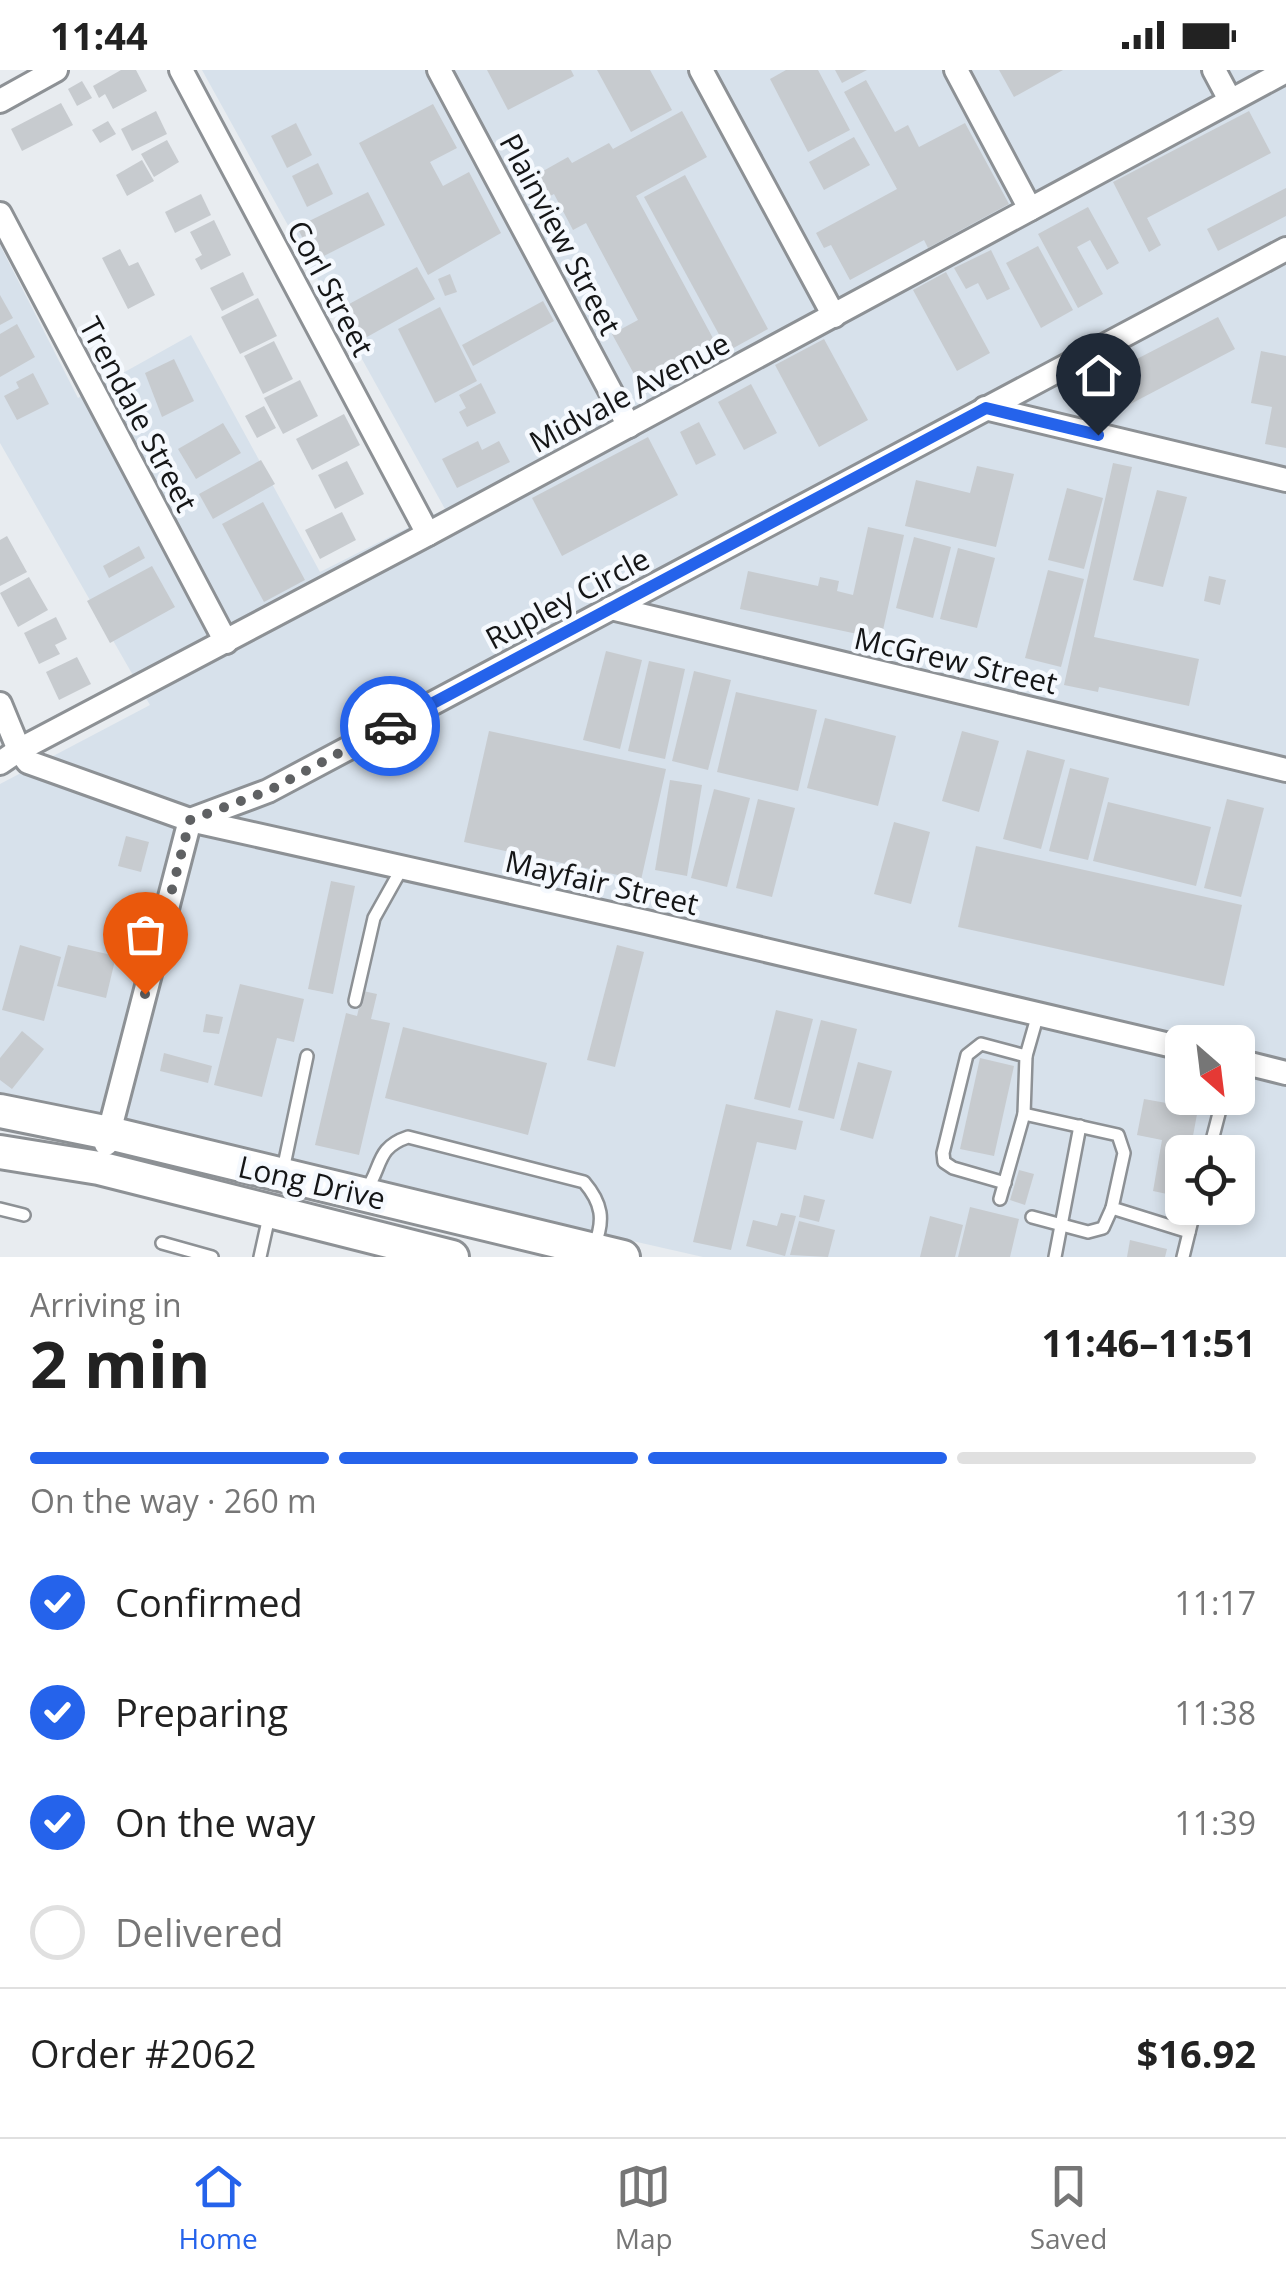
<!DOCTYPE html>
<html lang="en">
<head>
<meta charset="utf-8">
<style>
	body { margin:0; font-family:"Open Sans",sans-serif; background:#f2f2f2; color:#222; height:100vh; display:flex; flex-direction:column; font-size:38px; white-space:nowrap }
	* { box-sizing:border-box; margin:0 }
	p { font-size:32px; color:#767676 }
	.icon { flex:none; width:55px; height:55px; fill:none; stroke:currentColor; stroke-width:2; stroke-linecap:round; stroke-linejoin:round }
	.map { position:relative; height:1187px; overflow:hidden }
	.side { display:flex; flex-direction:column; background:#fff; flex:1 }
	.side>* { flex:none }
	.needle { width:65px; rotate:152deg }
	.tools { position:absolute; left:1165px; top:955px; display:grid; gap:20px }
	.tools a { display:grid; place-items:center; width:90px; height:90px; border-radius:15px; background:#fff; box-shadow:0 5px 15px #0003; font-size:50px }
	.pin { position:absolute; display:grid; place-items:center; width:85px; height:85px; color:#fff; margin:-102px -42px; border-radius:50% 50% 50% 0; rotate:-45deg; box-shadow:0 0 10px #0007 }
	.pin .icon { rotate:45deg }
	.courier { position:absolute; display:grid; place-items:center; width:100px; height:100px; margin:-50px; border:8px solid #2563eb; border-radius:50%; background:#fff; color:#222; box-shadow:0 2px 12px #0007 }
	.headline em { font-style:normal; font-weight:700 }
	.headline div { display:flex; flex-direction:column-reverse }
	.headline { display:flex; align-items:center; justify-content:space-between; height:170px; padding:0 30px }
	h1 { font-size:65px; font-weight:700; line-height:75px }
	.bar { display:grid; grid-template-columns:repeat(4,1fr); gap:15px 10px; align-content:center; height:120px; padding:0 30px }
	.bar i { height:12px; border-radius:8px; background:#e0e0e0 }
	.bar .active { background:#2563eb }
	.bar p { grid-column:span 4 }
	.line { display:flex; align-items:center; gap:25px; padding:0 30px; border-top:2px solid #e0e0e0 }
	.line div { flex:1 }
	ol { padding:0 30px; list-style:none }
	li { display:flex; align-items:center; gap:30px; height:110px }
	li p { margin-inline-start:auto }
	li .icon { padding:10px; border-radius:50%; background:#2563eb; color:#fff; stroke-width:4 }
	li:last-child { color:#767676 }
	li i { width:55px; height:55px; border:5px solid #e0e0e0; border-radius:50% }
	.status { display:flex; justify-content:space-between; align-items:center; height:70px; padding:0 50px; background:#fff; direction:ltr }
	.status svg { height:28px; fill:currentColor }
	.tabs { display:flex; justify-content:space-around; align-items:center; height:140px; border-top:2px solid #e0e0e0; background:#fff; font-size:28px; color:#767676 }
	.tabs a { display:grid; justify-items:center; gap:5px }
	.tabs .active { color:#2563eb }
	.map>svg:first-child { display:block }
	.built { fill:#d7e1eb; fill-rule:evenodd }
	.building { fill:#c7cbcf }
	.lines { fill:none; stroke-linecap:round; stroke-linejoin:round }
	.lane-casing { stroke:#8d9195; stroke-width:16 }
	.street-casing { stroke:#8d9195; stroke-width:28 }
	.secondary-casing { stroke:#8d9195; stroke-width:38 }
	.lane { stroke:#fff; stroke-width:11 }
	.street { stroke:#fff; stroke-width:22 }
	.secondary { stroke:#fff; stroke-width:32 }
	.done { stroke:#5f6163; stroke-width:10; stroke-dasharray:0 18 }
	.route { stroke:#2563eb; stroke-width:12 }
	.labels { text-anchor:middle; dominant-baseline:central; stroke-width:9; stroke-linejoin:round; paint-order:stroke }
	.street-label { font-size:30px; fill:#151617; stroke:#f5f9fe }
</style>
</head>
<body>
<div class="status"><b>11:44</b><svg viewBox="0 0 49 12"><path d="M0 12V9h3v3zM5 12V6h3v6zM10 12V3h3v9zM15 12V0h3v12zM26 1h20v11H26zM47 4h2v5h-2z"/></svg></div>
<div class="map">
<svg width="1286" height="1187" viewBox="0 0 1286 1187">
	<rect width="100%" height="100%" fill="#e8ecf0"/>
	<path class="built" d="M 202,0 L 1286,0 L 1286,1187 L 703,1187 L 280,1091 L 0,1022 L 0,714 L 150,635 L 0,373 L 0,175 L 78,328 L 191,265 L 320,502 L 445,439 ZM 1182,972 L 1238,972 L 1238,1028 L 1182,1028 ZM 1182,1082 L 1238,1082 L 1238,1138 L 1182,1138 Z"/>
	<g class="building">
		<path d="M 121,0 L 136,0 L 147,21 L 113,39 L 105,24 L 99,28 L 93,16 Z"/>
		<path d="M 487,0 L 571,0 L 574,6 L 508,40 Z"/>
		<path d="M 597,0 L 650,0 L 672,40 L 631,62 Z"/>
		<path d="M 786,0 L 818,0 L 850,60 L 808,82 L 770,9 Z"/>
		<path d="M 835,0 L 867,0 L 842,13 Z"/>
		<path d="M 999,0 L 1063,0 L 1014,27 Z"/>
		<path d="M 866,10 L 895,62 L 908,55 L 919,77 L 965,53 L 1009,134 L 928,178 L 924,170 L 850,210 L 831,175 L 824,178 L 816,163 L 897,119 L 844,22 Z"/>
		<path d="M 82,11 L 92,28 L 77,36 L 68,19 Z"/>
		<path d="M 61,33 L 73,55 L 22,81 L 11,59 Z"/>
		<path d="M 433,34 L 457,78 L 430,92 L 443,116 L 469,102 L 501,163 L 428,205 L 359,73 Z"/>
		<path d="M 156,41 L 167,64 L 132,81 L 121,59 Z"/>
		<path d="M 682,41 L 707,87 L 636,126 L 721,283 L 645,324 L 612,264 L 638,250 L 586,153 L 573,160 L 554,124 L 548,127 L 536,105 L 568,87 L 572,93 L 609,73 L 613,79 Z"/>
		<path d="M 1249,41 L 1271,83 L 1147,148 L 1161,175 L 1149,182 L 1113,112 Z"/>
		<path d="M 108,51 L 116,64 L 100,73 L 92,60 Z"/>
		<path d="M 296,53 L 312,85 L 287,98 L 271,66 Z"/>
		<path d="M 854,67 L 870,95 L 824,120 L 809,92 Z"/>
		<path d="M 167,70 L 179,92 L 154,107 L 141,84 Z"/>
		<path d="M 142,90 L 154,111 L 127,126 L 116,105 Z"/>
		<path d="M 318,93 L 333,124 L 307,137 L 292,106 Z"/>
		<path d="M 685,105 L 768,259 L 728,281 L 644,127 Z"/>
		<path d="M 1286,118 L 1286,146 L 1218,181 L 1207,159 Z"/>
		<path d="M 368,122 L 385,155 L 314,191 L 297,157 Z"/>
		<path d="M 201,124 L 211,145 L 175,163 L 165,142 Z"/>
		<path d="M 1088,137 L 1119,193 L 1107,200 L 1090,170 L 1077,177 L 1103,224 L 1078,238 L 1038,164 Z"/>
		<path d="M 214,150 L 231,185 L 201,200 L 195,189 L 202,185 L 190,162 Z"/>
		<path d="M 1038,176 L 1073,240 L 1041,258 L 1006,193 Z"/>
		<path d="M 120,179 L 129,196 L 138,192 L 155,225 L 128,239 L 102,188 Z"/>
		<path d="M 991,180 L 1010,219 L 987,230 L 978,213 L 966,219 L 954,198 Z"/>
		<path d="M 417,197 L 435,229 L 358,272 L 340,239 Z"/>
		<path d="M 243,202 L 254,225 L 222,241 L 210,218 Z"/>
		<path d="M 946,202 L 990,283 L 957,301 L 913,220 Z"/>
		<path d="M 450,204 L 457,222 L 445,226 L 438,209 Z"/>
		<path d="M 0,225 L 13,248 L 0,255 Z"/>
		<path d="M 258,228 L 277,266 L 240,284 L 221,247 Z"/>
		<path d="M 543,231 L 554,251 L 473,296 L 462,275 Z"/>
		<path d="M 440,237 L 477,311 L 435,333 L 398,259 Z"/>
		<path d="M 1218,247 L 1235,279 L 1121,339 L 1104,306 Z"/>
		<path d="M 17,254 L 35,287 L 0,307 L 0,264 Z"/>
		<path d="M 824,269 L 868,350 L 819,377 L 775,295 Z"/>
		<path d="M 274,271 L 293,309 L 263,324 L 244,286 Z"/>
		<path d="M 1261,281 L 1286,286 L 1286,378 L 1265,374 L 1272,337 L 1251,333 Z"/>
		<path d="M 174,289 L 194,331 L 162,347 L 145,303 Z"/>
		<path d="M 33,303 L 49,334 L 17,350 L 4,326 L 19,318 L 16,312 Z"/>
		<path d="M 300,310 L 318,346 L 283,364 L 264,328 Z"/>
		<path d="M 481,313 L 496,343 L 467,357 L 459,342 L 466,338 L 459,325 Z"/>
		<path d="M 751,314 L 777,363 L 744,380 L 718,332 Z"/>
		<path d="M 264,336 L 276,358 L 257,368 L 245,346 Z"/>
		<path d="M 344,344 L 360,375 L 312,400 L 296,369 Z"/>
		<path d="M 699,352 L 716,385 L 696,395 L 680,362 Z"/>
		<path d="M 223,353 L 241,383 L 196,409 L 178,379 Z"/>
		<path d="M 648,367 L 678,425 L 562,486 L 532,428 Z"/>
		<path d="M 478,371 L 482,380 L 499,371 L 510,392 L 457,418 L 442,389 Z"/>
		<path d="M 261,390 L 275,414 L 213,449 L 199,424 Z"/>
		<path d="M 347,391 L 364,424 L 335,439 L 318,405 Z"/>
		<path d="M 1113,393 L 1132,397 L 1094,567 L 1199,589 L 1189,636 L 1099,617 L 1098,622 L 1064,615 Z"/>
		<path d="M 977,396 L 1014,404 L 996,477 L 905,456 L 916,410 L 970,423 Z"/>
		<path d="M 1067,418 L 1103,428 L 1084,499 L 1048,490 Z"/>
		<path d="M 1157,420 L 1187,427 L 1163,517 L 1133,510 Z"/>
		<path d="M 263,432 L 305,510 L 264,532 L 222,454 Z"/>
		<path d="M 342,442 L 356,470 L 320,489 L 305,460 Z"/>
		<path d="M 868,457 L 904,465 L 881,569 L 740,539 L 748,501 L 818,516 L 820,507 L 839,511 L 837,521 L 853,525 Z"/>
		<path d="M 7,466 L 27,502 L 0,516 L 0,470 Z"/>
		<path d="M 914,467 L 951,477 L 933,548 L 896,538 Z"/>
		<path d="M 139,476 L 145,488 L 109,508 L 103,496 Z"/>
		<path d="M 958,478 L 995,488 L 977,558 L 940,549 Z"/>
		<path d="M 152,496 L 175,537 L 110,573 L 87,531 Z"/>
		<path d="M 1048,500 L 1084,509 L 1061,597 L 1025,588 Z"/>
		<path d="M 1209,506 L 1226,510 L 1220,535 L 1204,531 Z"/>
		<path d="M 29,507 L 48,540 L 18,557 L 0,523 Z"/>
		<path d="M 56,547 L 67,569 L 55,575 L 60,584 L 39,594 L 24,563 Z"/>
		<path d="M 606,581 L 642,590 L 620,679 L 583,670 Z"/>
		<path d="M 77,587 L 91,614 L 59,630 L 46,602 Z"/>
		<path d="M 649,591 L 685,599 L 665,689 L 628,681 Z"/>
		<path d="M 694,601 L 731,610 L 708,700 L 672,691 Z"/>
		<path d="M 736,622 L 817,640 L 798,721 L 717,702 Z"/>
		<path d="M 825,648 L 896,666 L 878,736 L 807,718 Z"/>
		<path d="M 489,661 L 666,699 L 641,810 L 464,772 Z"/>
		<path d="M 962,661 L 999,671 L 979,742 L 942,731 Z"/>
		<path d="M 1027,680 L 1065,690 L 1041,779 L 1003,769 Z"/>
		<path d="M 1070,698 L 1109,708 L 1088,790 L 1049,781 Z"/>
		<path d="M 670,710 L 702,715 L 687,806 L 655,800 Z"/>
		<path d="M 714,719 L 750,728 L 727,817 L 691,808 Z"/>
		<path d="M 758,729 L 795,738 L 772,827 L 736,818 Z"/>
		<path d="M 1227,729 L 1264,738 L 1241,827 L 1204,818 Z"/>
		<path d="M 1108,732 L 1211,757 L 1196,816 L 1093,791 Z"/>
		<path d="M 894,752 L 930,762 L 911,834 L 874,824 Z"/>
		<path d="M 126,766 L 149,772 L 141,802 L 118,796 Z"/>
		<path d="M 976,776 L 1242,835 L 1224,916 L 958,857 Z"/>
		<path d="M 331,811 L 355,816 L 333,924 L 308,919 Z"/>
		<path d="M 20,875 L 61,887 L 44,951 L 2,940 Z"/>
		<path d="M 68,875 L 116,886 L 106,928 L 57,916 Z"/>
		<path d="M 617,875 L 644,882 L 615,997 L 587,990 Z"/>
		<path d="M 240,914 L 304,929 L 294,972 L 277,968 L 262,1027 L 214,1015 Z"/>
		<path d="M 363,921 L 377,924 L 371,949 L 390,953 L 359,1085 L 315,1075 L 346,943 L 357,946 Z"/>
		<path d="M 776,940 L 813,949 L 790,1038 L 754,1029 Z"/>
		<path d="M 206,944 L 223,947 L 219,964 L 203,962 Z"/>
		<path d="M 821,950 L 857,959 L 834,1049 L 798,1040 Z"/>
		<path d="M 403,957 L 547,993 L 528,1065 L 385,1028 Z"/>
		<path d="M 22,961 L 44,979 L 12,1019 L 0,1010 L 0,988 Z"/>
		<path d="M 164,983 L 212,996 L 208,1013 L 160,1001 Z"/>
		<path d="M 980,988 L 1014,996 L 994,1086 L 960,1079 Z"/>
		<path d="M 858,992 L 892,1001 L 873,1069 L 840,1060 Z"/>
		<path d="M 1177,1010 L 1182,1011 L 1182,1028 L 1200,1028 L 1190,1082 L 1182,1082 L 1181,1127 L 1153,1121 L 1162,1070 L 1137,1065 L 1144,1029 L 1172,1034 Z"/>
		<path d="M 726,1034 L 803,1051 L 796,1080 L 757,1072 L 731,1180 L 693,1172 Z"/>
		<path d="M 1019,1100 L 1034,1104 L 1025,1135 L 1010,1130 Z"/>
		<path d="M 804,1125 L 825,1130 L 819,1152 L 799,1147 Z"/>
		<path d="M 970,1137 L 1019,1149 L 1010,1187 L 958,1187 Z"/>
		<path d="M 781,1143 L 796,1146 L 785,1186 L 746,1176 L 753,1150 L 777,1156 Z"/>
		<path d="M 930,1146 L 963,1155 L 955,1187 L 920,1187 Z"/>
		<path d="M 799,1151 L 835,1160 L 828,1187 L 790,1185 Z"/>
		<path d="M 1130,1170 L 1167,1179 L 1165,1187 L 1127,1187 Z"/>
	</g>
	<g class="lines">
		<defs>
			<g id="lane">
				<path d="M 355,931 L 374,848 L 402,798"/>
				<path d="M 1024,1044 L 1026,986 L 1038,944"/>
				<path d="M 1209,1082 L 1223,1028"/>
				<path d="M 283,1100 L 307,986"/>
				<path d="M 1005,1113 L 953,1098 L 944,1092 L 943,1083 L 967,985 L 981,974 L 1026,986"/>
				<path d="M 365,1122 C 383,1097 375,1078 408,1067 L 584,1112 C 602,1133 605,1150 594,1176"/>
				<path d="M 1000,1129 L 1024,1044 L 1118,1065 L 1124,1083 L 1112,1138 L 1189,1162"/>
				<path d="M 0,1139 L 24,1145"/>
				<path d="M 1032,1147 L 1088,1162 L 1103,1158 L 1112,1138"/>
				<path d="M 162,1173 L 212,1187"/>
				<path d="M 260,1187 L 270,1142"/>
				<path d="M 1055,1187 L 1080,1056"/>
				<path d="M 1183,1187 L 1195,1138"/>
			</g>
			<g id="street">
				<path d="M 181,0 L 428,464"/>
				<path d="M 439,0 L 629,356"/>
				<path d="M 701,0 L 834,246"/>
				<path d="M 956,0 L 1030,139"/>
				<path d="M 1214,0 L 1230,30"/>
				<path d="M 0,31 L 56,0"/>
				<path d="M 0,144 L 226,572"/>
				<path d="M 985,338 L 1286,410"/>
				<path d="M 611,538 L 1286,700"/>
				<path d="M 0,634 L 19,680 L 28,692 L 190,750 L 646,852 L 1182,978"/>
				<path d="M 0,693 L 19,680 L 428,464 L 1286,1"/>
				<path d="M 1238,991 L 1286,1003"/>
				<path d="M 106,1074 L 190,750 L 268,721 L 1286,179"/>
			</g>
			<g id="secondary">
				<path d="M 0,1041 L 109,1063 L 623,1187"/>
				<path d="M 0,1082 L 99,1098 L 452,1187"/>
			</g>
		</defs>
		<use href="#lane" class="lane-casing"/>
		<use href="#street" class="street-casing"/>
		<use href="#secondary" class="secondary-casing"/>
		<use href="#lane" class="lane"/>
		<use href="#street" class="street"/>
		<use href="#secondary" class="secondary"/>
	</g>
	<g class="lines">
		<path class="done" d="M 145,924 L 190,750 L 268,721 L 390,656"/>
		<path class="route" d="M 390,656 L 986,338 L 1098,365"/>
	</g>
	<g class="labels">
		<g class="street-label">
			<text transform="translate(561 164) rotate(62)">Plainview Street</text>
			<text transform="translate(331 218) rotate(62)">Corl Street</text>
			<text transform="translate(629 322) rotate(-28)">Midvale Avenue</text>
			<text transform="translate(139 344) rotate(62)">Trendale Street</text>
			<text transform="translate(567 528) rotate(-28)">Rupley Circle</text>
			<text transform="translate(956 590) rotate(13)">McGrew Street</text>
			<text transform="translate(602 812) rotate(13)">Mayfair Street</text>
			<text transform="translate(312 1112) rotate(13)">Long Drive</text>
		</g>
	</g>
</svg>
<div class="tools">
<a><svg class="needle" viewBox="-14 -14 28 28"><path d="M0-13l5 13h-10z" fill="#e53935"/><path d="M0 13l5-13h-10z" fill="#767676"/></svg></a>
<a><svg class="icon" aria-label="locate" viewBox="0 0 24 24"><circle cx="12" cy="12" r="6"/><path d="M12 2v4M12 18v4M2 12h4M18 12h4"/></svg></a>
</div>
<div class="pin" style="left:145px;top:924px;background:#ea580c"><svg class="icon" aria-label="bag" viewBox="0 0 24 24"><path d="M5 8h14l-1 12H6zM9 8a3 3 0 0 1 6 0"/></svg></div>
<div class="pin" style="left:1098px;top:365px;background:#1f2937"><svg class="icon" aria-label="home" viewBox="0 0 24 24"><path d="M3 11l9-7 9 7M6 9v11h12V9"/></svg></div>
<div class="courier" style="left:390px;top:656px"><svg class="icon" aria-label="car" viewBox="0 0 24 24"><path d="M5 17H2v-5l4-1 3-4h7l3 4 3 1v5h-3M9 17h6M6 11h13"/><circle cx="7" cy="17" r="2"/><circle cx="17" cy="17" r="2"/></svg></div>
</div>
<section class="side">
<div class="headline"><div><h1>2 min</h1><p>Arriving in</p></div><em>11:46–11:51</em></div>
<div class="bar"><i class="active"></i><i class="active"></i><i class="active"></i><i></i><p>On the way · 260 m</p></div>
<ol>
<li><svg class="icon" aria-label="check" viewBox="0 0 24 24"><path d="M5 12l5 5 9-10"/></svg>Confirmed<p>11:17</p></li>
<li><svg class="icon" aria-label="check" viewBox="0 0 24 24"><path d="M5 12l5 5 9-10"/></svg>Preparing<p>11:38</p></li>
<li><svg class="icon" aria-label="check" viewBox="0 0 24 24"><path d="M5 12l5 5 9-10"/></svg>On the way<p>11:39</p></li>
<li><i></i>Delivered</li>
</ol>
<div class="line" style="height:130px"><div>Order #2062</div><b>$16.92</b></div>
</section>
<nav class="tabs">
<a class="active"><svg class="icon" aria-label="home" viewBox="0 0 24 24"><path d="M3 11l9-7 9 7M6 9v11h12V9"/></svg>Home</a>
<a><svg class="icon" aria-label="map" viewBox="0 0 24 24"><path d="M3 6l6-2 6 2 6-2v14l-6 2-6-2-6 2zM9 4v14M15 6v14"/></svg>Map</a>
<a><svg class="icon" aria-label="saved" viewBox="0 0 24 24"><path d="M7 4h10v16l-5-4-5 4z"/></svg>Saved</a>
</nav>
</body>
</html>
